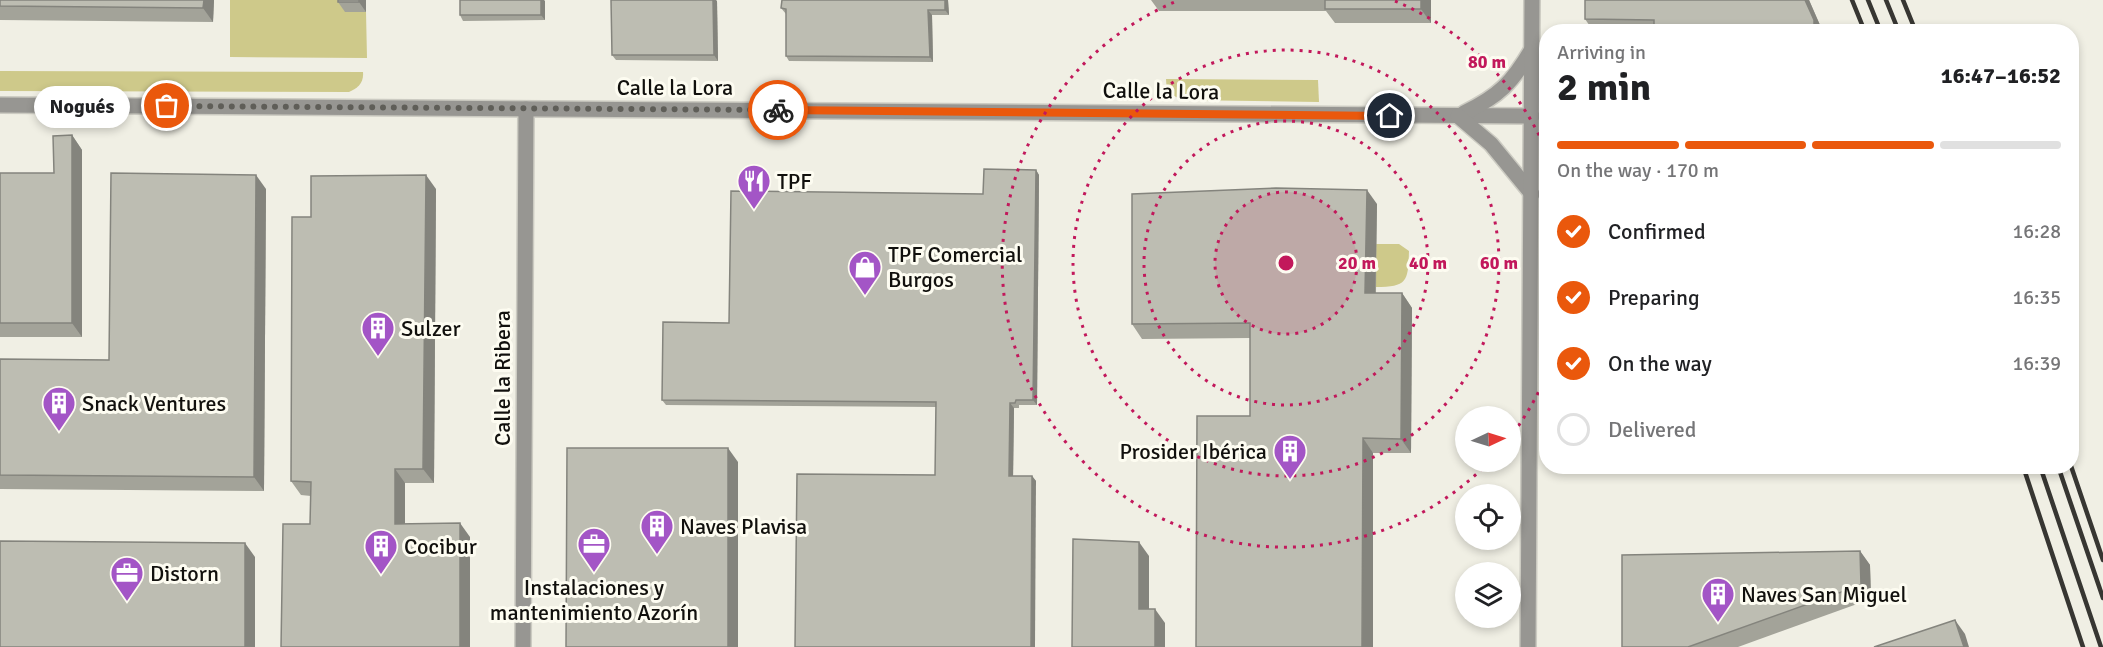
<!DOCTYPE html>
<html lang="en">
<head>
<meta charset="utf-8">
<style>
	body { margin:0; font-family:Signika,sans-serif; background:#f6f6f6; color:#202124; height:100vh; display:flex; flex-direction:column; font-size:22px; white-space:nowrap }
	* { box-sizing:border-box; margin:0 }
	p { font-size:20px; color:#757577 }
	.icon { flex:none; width:33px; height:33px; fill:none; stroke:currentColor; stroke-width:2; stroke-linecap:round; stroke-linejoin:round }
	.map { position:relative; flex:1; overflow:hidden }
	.drawer { position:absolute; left:1539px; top:24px; width:540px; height:450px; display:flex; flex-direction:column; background:#fff; border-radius:24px; box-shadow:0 3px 9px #0003 }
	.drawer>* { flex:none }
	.needle { width:39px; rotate:86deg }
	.controls { position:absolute; left:1455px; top:406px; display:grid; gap:12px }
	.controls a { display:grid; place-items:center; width:66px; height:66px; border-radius:50%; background:#fff; box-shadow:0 3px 9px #0003; font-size:30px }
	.pin { position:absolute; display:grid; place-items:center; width:51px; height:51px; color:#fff; margin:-26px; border:3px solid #fff; border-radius:50%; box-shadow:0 2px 6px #0007 }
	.courier { position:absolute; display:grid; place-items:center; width:60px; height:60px; margin:-30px; border:4px solid #ea580c; border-radius:50%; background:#fff; color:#222; box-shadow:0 2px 8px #0007 }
	.bubble { position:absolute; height:42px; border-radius:21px; background:#fff; box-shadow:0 3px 9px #0003; font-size:20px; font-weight:700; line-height:42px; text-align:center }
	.headline em { font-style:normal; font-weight:700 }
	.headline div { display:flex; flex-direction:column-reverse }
	.headline { display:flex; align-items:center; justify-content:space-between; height:102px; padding:0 18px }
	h1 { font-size:39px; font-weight:700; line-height:45px }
	.bar { display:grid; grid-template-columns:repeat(4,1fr); gap:9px 6px; align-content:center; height:72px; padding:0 18px }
	.bar i { height:8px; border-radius:4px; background:#e0e0e0 }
	.bar .current { background:#ea580c }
	.bar p { grid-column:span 4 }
	ol { padding:0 18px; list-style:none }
	li { display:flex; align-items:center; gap:18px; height:66px }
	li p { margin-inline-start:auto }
	li .icon { padding:6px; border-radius:50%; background:#ea580c; color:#fff; stroke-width:4 }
	li:last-child { color:#757577 }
	li i { width:33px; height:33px; border:3px solid #e0e0e0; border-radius:50% }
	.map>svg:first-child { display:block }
	.green { fill:#cec98a }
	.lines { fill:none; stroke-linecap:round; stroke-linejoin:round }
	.minor-casing { stroke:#cccbc2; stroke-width:18 }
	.minor { stroke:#979692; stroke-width:15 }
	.rail { stroke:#373632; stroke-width:4.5 }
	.wall { fill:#a3a399 }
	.shaded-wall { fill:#84847d }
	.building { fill:#bdbdb2; stroke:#84847d; stroke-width:1.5 }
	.done { stroke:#5f5e58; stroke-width:6; stroke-dasharray:0 10.8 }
	.route { stroke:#ea580c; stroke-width:8 }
	.ring { fill:none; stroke:#c2185b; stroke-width:3; stroke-dasharray:3 6 }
	.labels { text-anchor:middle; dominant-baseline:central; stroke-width:6; stroke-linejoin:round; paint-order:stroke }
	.street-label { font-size:22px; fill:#11100d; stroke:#fdfcf1 }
	.poi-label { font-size:22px; fill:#11100d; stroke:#fdfcf1; text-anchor:start }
	.centre { fill:#c2185b; stroke:#fdfcf1; stroke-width:3 }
	.ring-label { font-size:18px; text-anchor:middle; font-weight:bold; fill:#c2185b; stroke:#fdfcf1; stroke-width:6; stroke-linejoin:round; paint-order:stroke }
</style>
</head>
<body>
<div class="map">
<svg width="2103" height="647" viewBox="0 0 2103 647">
	<rect width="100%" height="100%" fill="#f0efe4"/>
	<g class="green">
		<path d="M 230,0 L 345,0 L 345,12 L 366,12 L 367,58 L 230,57 Z"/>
		<path d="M 0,71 L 363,72 C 364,83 358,88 349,92 L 0,91 Z"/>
		<path d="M 1166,79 L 1318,80 L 1319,102 L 1183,100 C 1172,96 1166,92 1166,79 Z"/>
		<path d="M 1376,244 L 1399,244 L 1409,251 C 1408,281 1408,287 1376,287 Z"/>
	</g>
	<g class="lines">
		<defs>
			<g id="minor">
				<path d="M 0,105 L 1532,116"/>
				<path d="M 1464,113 C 1499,96 1512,83 1532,49"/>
				<path d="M 1458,116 L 1491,144 L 1532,194"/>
				<path d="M 523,647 L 526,109"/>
				<path d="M 1528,647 L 1532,0"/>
			</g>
		</defs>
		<use href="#minor" class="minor-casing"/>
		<use href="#minor" class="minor"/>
		<g class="rail">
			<path d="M 1852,0 L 1865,32"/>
			<path d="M 1868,0 L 1881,32"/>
			<path d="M 1886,0 L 1899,32"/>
			<path d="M 1903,0 L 1916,32"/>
			<path d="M 2023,466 L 2083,647"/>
			<path d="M 2040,466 L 2101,647"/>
			<path d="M 2058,466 L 2103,598"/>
			<path d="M 2071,466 L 2103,560"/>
		</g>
	</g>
	<g class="wall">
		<path d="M 0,0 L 214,0 L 213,22 L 0,20 Z"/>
		<path d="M 366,0 L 366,12 L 345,12 L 338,2 Z"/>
		<path d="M 782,0 L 948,0 L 949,15 L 932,15 L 933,62 L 789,61 L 786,56 L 786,14 L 781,8 Z"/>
		<path d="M 1151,0 L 1431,0 L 1431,23 L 1335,23 L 1326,11 L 1159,11 Z"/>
		<path d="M 1585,0 L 1809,0 L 1823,32 L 1594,32 L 1585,19 Z"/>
		<path d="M 545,1 L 545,20 L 463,21 L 460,15 Z"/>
		<path d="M 717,1 L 718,61 L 616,60 L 612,55 Z"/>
		<path d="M 72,135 L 82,150 L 82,337 L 0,337 L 0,173 L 54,173 Z"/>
		<path d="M 1036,170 L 1039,175 L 1037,405 L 1019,405 L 1019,408 L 1014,408 L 1013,476 L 1032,476 L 1036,481 L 935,475 L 936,407 L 666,405 L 662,400 L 729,323 L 983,194 Z"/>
		<path d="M 266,189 L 264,491 L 0,489 L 0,359 L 109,360 Z"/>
		<path d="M 436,189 L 434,483 L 405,483 L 405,524 L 470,537 L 310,524 L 311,496 L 301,495 L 291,481 Z"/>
		<path d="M 1377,204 L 1376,293 L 1402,293 L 1412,308 L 1411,453 L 1373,453 L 1250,416 L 1250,338 L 1142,339 L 1132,324 Z"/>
		<path d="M 1860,551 L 1870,565 L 1871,599 L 1738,647 L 1622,647 Z"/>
	</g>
	<g class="shaded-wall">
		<path d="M 204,0 L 214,0 L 213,22 L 203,8 Z"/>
		<path d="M 359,0 L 366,0 L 366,12 L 359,2 Z"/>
		<path d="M 541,0 L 544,0 L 545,1 L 545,20 L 541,15 Z"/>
		<path d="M 713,0 L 716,0 L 717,1 L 718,61 L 714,55 Z"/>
		<path d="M 945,0 L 948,0 L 949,15 L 945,10 Z"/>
		<path d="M 1421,0 L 1431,0 L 1431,23 L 1421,9 Z"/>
		<path d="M 1805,0 L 1809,0 L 1823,32 L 1814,32 Z"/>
		<path d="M 928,10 L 932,15 L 933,62 L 930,57 Z"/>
		<path d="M 72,135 L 82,150 L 82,337 L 72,323 Z"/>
		<path d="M 1036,170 L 1039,175 L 1037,405 L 1033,400 Z"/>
		<path d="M 256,175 L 266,189 L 264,491 L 254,477 Z"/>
		<path d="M 426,175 L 436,189 L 434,483 L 423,469 Z"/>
		<path d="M 1367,190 L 1377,204 L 1375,308 L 1365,293 Z"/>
		<path d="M 1402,293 L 1412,308 L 1411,453 L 1401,439 Z"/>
		<path d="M 1010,403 L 1014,408 L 1013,481 L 1009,476 Z"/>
		<path d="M 1363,438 L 1373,453 L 1373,647 L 1362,647 Z"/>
		<path d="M 728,448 L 738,462 L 738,647 L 728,647 Z"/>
		<path d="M 395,469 L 405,483 L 405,538 L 395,524 Z"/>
		<path d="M 1032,476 L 1036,481 L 1035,647 L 1031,647 Z"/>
		<path d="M 460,523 L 470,537 L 470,647 L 460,647 Z"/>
		<path d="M 1139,542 L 1149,556 L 1149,623 L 1139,609 Z"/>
		<path d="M 245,543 L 255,557 L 255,647 L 245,647 Z"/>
		<path d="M 1860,551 L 1870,565 L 1871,599 L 1861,585 Z"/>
		<path d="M 1155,609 L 1165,623 L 1165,647 L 1155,647 Z"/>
		<path d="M 1955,620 L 1965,634 L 1969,647 L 1964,647 Z"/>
	</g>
	<g class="building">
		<path d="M 0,0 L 204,0 L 203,8 L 0,6 Z"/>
		<rect x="338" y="0" width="21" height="2"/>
		<rect x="460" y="0" width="81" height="15"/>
		<path d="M 611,0 L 713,0 L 714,55 L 612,55 Z"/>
		<path d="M 782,0 L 945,0 L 945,10 L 928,10 L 930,57 L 786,56 L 786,9 L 781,8 Z"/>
		<rect x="1325" y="0" width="96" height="9"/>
		<path d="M 1585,0 L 1805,0 L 1814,20 L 1814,32 L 1654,32 L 1654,20 L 1585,19 Z"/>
		<path d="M 72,135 L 72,323 L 0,323 L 0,173 L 54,173 L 53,136 Z"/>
		<path d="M 984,169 L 1036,170 L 1033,400 L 1016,400 L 1015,403 L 1010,403 L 1009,476 L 1032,476 L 1031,647 L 795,647 L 797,474 L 935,475 L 936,402 L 662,400 L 663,322 L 729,323 L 731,191 L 983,194 Z"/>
		<path d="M 111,173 L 256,175 L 254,477 L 0,475 L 0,359 L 109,360 Z"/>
		<path d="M 426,175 L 423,469 L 395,469 L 395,524 L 460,523 L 460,647 L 281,647 L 283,524 L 310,524 L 311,482 L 291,481 L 292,217 L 311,217 L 311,176 Z"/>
		<path d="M 1276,188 L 1367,190 L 1365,293 L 1402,293 L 1401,439 L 1363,438 L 1362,647 L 1196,647 L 1197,416 L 1250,416 L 1250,323 L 1132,324 L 1132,194 Z"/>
		<path d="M 567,448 L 728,448 L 728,647 L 566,647 Z"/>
		<path d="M 1073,539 L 1139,542 L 1139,609 L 1155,609 L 1155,647 L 1072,647 Z"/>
		<path d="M 0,541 L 245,543 L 245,647 L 0,647 Z"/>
		<path d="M 1860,551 L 1861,585 L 1688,647 L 1622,647 L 1622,555 Z"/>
		<path d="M 1955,620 L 1964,647 L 1874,647 Z"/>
	</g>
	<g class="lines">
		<path class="done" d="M 167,106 L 778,110"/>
		<path class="route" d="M 778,110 L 1390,116"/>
	</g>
	<circle cx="1286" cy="263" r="71" fill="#c2185b" fill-opacity=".12"/>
	<g class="ring">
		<circle cx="1286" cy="263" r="71"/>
		<circle cx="1286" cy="263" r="142"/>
		<circle cx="1286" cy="263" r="213"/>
		<path d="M1546 376A284 284 0 0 1 1511 436M1489 462A284 284 0 1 1 1177 1M1395 1A284 284 0 0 1 1546 150"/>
	</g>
	<defs>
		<symbol id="restaurant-pin" viewBox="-11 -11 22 30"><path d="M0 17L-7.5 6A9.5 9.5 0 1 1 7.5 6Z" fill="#a355c6" stroke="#fdfcf1"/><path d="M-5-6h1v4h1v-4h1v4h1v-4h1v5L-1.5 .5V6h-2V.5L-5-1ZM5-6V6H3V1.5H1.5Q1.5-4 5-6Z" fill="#fff"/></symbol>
		<symbol id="shop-pin" viewBox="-11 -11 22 30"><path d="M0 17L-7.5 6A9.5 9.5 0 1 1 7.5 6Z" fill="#a355c6" stroke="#fdfcf1"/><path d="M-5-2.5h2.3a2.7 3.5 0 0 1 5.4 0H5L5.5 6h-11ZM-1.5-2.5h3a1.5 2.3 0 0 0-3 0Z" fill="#fff"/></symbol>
		<symbol id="building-pin" viewBox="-11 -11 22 30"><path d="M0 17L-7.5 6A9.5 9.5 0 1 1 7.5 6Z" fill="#a355c6" stroke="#fdfcf1"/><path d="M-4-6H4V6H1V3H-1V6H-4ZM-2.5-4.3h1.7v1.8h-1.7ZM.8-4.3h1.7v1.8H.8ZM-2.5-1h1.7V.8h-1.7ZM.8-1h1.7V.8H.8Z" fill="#fff"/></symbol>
		<symbol id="office-pin" viewBox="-11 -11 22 30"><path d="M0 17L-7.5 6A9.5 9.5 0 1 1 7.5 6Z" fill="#a355c6" stroke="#fdfcf1"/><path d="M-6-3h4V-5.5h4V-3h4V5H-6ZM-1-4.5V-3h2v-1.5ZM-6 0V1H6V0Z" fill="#fff"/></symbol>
	</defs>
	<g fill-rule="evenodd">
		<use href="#restaurant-pin" x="735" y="162" width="38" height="52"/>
		<use href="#shop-pin" x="846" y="248" width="38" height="52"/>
		<use href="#building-pin" x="359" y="309" width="38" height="52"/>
		<use href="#building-pin" x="40" y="384" width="38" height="52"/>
		<use href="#building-pin" x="1271" y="432" width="38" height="52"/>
		<use href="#building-pin" x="638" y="507" width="38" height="52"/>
		<use href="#office-pin" x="575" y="525" width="38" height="52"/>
		<use href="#building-pin" x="362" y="527" width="38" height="52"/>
		<use href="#office-pin" x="108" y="554" width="38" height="52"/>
		<use href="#building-pin" x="1699" y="575" width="38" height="52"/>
	</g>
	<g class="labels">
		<g class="street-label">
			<text x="675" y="87">Calle la Lora</text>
			<text transform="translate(1161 91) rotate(1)">Calle la Lora</text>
			<text transform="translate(502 378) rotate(-90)">Calle la Ribera</text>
		</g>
		<g class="poi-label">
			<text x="777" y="181">TPF</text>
			<text x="888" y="254">TPF Comercial<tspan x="888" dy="25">Burgos</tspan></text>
			<text x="401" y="328">Sulzer</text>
			<text x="82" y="403">Snack Ventures</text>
			<text x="1267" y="451" text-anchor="end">Prosider Ibérica</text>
			<text x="680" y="526">Naves Plavisa</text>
			<text x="404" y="546">Cocibur</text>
			<text x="150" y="573">Distorn</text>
			<text x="594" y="587" text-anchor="middle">Instalaciones y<tspan x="594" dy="25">mantenimiento Azorín</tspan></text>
			<text x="1741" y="594">Naves San Miguel</text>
		</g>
	</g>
	<circle cx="1286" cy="263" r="9" class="centre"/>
	<g class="ring-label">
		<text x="1487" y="68">80 m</text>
		<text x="1357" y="269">20 m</text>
		<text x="1428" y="269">40 m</text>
		<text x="1499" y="269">60 m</text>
	</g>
</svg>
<div class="controls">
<a><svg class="needle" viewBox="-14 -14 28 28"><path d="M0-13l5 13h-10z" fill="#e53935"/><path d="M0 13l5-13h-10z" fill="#757577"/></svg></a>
<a><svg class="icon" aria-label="locate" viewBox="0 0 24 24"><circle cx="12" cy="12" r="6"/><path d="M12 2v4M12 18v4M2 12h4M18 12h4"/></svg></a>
<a><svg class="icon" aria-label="layers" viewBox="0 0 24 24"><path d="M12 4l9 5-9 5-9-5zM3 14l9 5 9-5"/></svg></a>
</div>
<div class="pin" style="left:167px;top:106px;background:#ea580c"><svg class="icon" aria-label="bag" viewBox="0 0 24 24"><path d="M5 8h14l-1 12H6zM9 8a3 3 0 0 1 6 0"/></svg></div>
<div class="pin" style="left:1390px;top:116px;background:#1f2937"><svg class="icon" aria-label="home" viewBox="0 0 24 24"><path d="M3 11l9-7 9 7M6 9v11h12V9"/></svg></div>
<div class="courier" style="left:778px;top:110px"><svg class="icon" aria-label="bike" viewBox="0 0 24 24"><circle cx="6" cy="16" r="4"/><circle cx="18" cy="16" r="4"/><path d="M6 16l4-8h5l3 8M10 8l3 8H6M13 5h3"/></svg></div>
<div class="bubble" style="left:34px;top:86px;width:96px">Nogués</div>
<section class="drawer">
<div class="headline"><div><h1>2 min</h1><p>Arriving in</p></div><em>16:47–16:52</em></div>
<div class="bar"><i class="current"></i><i class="current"></i><i class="current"></i><i></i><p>On the way · 170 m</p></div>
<ol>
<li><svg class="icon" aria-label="check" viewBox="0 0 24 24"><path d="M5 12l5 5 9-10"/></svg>Confirmed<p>16:28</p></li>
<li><svg class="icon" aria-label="check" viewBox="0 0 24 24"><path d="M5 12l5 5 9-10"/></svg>Preparing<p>16:35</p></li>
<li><svg class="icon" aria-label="check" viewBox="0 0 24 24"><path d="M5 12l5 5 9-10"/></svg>On the way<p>16:39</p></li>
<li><i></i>Delivered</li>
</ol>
</section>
</div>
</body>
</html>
